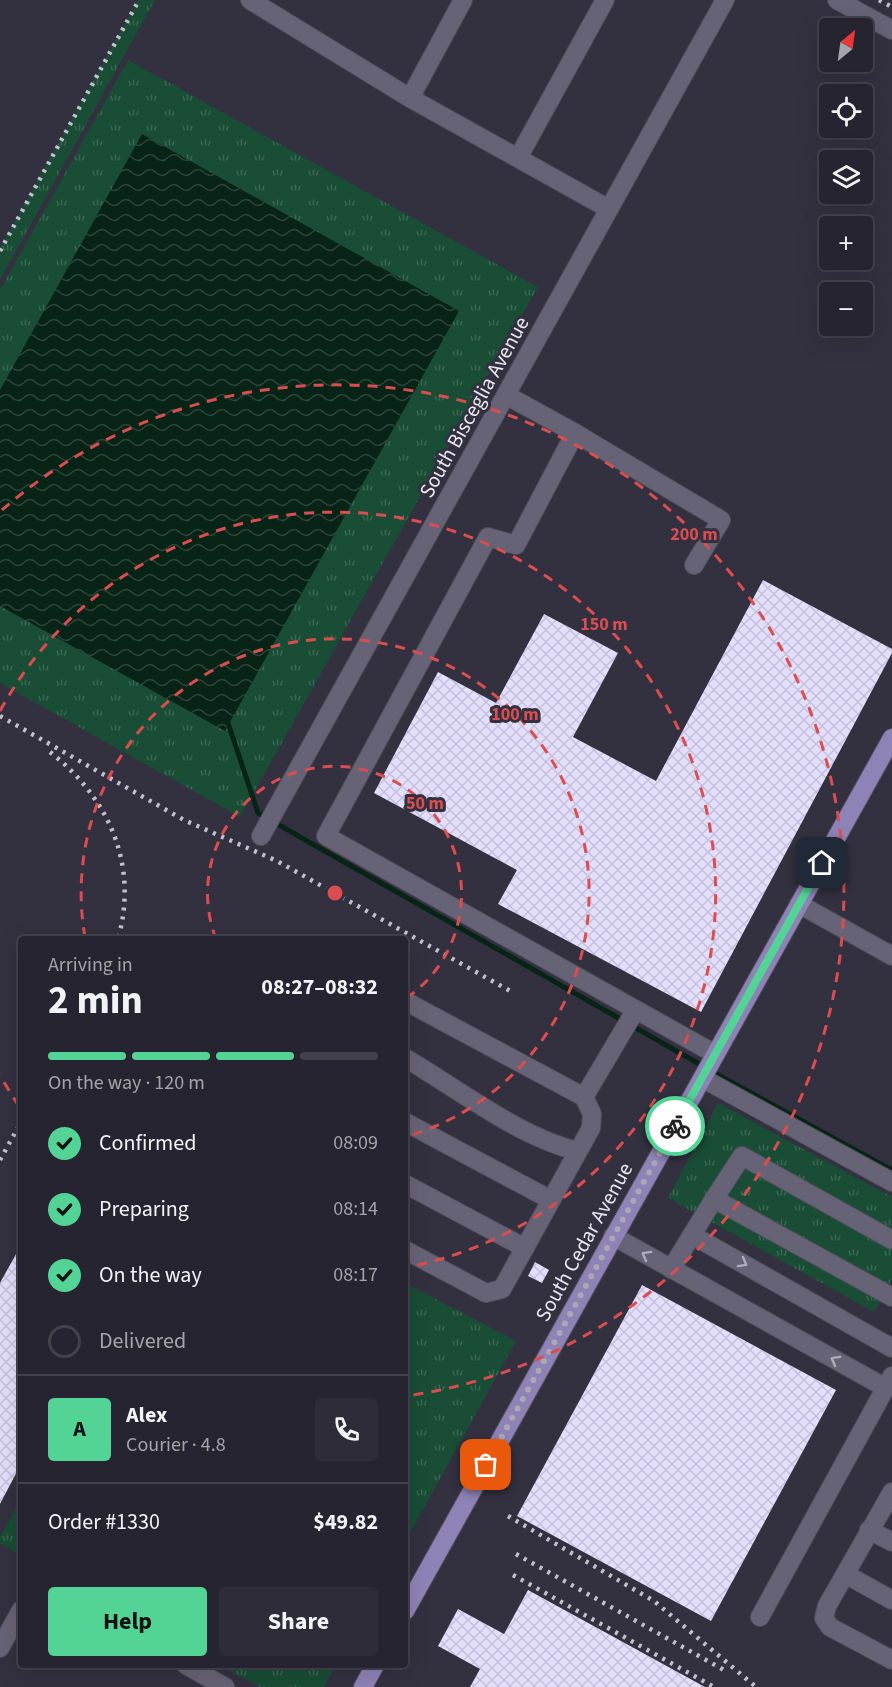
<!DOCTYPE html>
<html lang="en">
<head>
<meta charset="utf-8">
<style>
	body { margin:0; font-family:"Source Sans 3",sans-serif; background:#2e2c38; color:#f1f3f6; height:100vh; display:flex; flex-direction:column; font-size:22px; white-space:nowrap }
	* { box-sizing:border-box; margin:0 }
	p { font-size:20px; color:#a4a4ab }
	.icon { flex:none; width:33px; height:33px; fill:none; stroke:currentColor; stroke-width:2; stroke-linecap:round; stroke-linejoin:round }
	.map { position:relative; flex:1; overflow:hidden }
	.details { position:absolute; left:18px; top:936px; width:390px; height:732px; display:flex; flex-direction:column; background:#262430; border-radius:6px; box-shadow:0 6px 24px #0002,0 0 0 2px #42414c }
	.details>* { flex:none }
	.needle { width:39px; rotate:29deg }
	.buttons { position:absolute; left:819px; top:18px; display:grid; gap:12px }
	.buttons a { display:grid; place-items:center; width:54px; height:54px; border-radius:6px; background:#262430; box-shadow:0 6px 24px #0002,0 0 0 2px #42414c; font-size:30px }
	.pin { position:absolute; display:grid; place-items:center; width:51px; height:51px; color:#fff; margin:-26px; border-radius:12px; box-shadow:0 3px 9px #0006 }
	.courier { position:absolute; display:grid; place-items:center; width:60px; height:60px; margin:-30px; border:4px solid #53d396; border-radius:50%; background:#fff; color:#222; box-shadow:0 2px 8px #0007 }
	.head em { font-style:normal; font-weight:700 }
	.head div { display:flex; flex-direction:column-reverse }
	.head { display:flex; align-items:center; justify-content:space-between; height:102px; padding:0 30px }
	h1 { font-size:39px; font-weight:700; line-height:45px }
	.bar { display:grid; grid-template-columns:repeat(4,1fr); gap:9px 6px; align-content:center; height:72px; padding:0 30px }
	.bar i { height:8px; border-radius:4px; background:#42414c }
	.bar .current { background:#53d396 }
	.bar p { grid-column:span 4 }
	.line { display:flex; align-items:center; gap:15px; padding:0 30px; border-top:2px solid #42414c }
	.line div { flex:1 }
	.round { display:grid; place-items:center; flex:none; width:63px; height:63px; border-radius:6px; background:#2e2c38 }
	ol { padding:0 30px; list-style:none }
	li { display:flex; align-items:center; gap:18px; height:66px }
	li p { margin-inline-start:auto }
	li .icon { padding:6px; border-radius:50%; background:#53d396; color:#111; stroke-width:4 }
	li:last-child { color:#a4a4ab }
	li i { width:33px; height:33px; border:3px solid #42414c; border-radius:50% }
	.action { display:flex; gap:12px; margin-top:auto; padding:12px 30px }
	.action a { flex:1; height:69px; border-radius:6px; background:#53d396; color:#111; font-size:24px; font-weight:700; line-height:69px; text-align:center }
	.action a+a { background:#2e2c38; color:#f1f3f6 }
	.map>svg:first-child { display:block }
	.grass { fill:url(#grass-tufts) }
	.water { fill:url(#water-waves) }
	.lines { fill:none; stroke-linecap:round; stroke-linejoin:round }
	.stream { stroke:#082417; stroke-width:5 }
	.building { fill:url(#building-cross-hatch) }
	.minor-casing { stroke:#514e5b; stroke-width:20 }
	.major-casing { stroke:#514e5b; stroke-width:20 }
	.minor { stroke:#676376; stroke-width:18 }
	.major { stroke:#8e83b6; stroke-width:18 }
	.rail { stroke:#c4c1cd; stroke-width:4.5; stroke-dasharray:3 6; stroke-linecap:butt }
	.oneway { stroke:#afacbb }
	.done { stroke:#aaa8b4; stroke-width:6; stroke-dasharray:0 10.8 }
	.route { stroke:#53d396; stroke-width:8 }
	.ring { fill:none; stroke:#da4e51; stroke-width:3; stroke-dasharray:10 8 }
	.labels { text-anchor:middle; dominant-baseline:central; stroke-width:6; stroke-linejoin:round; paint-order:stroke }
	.street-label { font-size:21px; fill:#eae8f3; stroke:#333040 }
	.centre { fill:#da4e51; stroke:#333040; stroke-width:3 }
	.ring-label { font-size:18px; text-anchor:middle; font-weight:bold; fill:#da4e51; stroke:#333040; stroke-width:6; stroke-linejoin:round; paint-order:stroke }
</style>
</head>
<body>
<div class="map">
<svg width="892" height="1687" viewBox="0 0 892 1687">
	<defs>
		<pattern id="grass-tufts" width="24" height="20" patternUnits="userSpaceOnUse" patternTransform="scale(1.5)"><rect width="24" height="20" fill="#194d35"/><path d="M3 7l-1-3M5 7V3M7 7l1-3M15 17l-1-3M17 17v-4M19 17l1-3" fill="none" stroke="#3b6753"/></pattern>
		<pattern id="water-waves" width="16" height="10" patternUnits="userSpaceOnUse" patternTransform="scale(1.5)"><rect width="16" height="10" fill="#082417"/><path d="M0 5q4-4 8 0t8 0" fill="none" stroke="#2c4439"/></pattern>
		<pattern id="building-cross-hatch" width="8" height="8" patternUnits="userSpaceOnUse" patternTransform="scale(1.5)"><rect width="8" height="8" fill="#e4defd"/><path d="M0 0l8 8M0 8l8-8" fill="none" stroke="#c4c0d9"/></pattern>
	</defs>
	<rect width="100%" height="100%" fill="#333040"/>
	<g class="grass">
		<path d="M 138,0 L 155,0 L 0,280 L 0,248 Z"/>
		<path d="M 128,60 L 538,287 L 240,817 L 0,683 L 0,290 Z"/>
		<path d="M 718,1103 L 892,1197 L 892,1279 L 874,1312 L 668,1198 Z"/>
		<path d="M 405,1283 L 516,1341 L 405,1542 Z"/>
		<path d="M 21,1499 L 21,1555 L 0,1544 L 0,1537 Z"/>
		<path d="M 220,1665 L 336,1665 L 324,1687 L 260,1687 Z"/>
	</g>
	<path class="water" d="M 142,134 L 459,311 L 225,731 L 0,606 L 0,390 Z"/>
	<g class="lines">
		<path class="stream" d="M 227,720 L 258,813 L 731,1082 L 892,1170"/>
	</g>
	<g class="building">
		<path d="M 763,580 L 892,649 L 892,653 L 701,1012 L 498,904 L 517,870 L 374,793 L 438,672 L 496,703 L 544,614 L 618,653 L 573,737 L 656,781 Z"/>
		<path d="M 21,1245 L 21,1464 L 0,1504 L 0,1283 Z"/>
		<path d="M 535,1262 L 549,1270 L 542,1283 L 528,1276 Z"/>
		<path d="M 642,1285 L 836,1390 L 711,1621 L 517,1516 Z"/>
		<path d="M 528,1590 L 705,1687 L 470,1687 L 480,1669 L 438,1646 L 458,1609 L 504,1634 Z"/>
	</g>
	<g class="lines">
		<defs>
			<g id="minor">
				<path d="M 250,0 L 410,98 L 609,209"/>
				<path d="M 837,0 L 892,30"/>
				<path d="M 410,98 L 463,0"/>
				<path d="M 518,158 L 605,0"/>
				<path d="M 506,395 L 575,433 L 516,545 L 488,537 L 326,836 L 715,1054"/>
				<path d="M 575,433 L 721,520 L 694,565"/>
				<path d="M 261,836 L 725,0"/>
				<path d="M 799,904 L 892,956"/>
				<path d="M 405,1001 L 584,1097 L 592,1114 L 591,1128 L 502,1289 L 486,1293 L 405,1250"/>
				<path d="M 405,1058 C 457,1088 520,1138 578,1151"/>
				<path d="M 702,1078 L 892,1182"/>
				<path d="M 584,1097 L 635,1011"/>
				<path d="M 405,1122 L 551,1200"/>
				<path d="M 405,1184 L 525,1248"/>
				<path d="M 692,1235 L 892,1348"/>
				<path d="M 613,1236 L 886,1388"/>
				<path d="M 892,1240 L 742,1156 L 714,1199 L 892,1297"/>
				<path d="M 671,1269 L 714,1199"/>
				<path d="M 892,1492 L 827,1606 L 824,1618 L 830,1627 L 892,1660"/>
				<path d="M 869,1530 L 892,1542"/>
				<path d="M 845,1574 L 892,1600"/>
				<path d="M 760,1617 L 892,1376"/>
				<path d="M 0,1648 L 21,1610"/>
				<path d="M 186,1665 L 225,1687"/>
			</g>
			<g id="major">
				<path d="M 405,1611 L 892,738"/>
				<path d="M 363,1687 L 375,1665"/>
			</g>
		</defs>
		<use href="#minor" class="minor-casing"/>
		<use href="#major" class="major-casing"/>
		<use href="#minor" class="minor"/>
		<use href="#major" class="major"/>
		<g class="rail">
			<path d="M 879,0 L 892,7"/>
			<path d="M 0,251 L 139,0"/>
			<path d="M 0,716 L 184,820 L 277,861 L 512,992"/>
			<path d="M 50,752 C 109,798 139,865 118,939"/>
			<path d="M 0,1160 L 21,1122"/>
			<path d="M 508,1516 L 654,1601 L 756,1687"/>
			<path d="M 516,1554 L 724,1670"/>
			<path d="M 513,1575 L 714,1687"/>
		</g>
	</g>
	<defs><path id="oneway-chevron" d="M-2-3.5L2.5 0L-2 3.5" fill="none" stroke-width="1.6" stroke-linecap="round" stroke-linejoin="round" transform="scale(1.5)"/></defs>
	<g class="oneway">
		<use href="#oneway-chevron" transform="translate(646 1255) rotate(-151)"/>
		<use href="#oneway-chevron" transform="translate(743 1263) rotate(29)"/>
		<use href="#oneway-chevron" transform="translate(835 1360) rotate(-151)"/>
	</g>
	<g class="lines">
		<path class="done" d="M 486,1465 L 675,1126"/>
		<path class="route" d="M 675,1126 L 822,863"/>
	</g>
	<g class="ring">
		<path d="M216 939A127 127 0 1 1 405 999"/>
		<path d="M85 937A254 254 0 1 1 405 1137"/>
		<path d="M19 1106A381 381 0 0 1 0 1075M0 711A381 381 0 1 1 408 1267"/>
		<path d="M2 510A508 508 0 1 1 406 1396"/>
	</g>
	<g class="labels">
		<g class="street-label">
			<text transform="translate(474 407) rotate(-61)">South Bisceglia Avenue</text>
			<text transform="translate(584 1242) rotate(-61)">South Cedar Avenue</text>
		</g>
	</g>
	<circle cx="335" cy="893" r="9" class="centre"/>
	<g class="ring-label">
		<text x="694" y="540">200 m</text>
		<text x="604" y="630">150 m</text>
		<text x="515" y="720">100 m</text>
		<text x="425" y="809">50 m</text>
	</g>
</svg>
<div class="buttons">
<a><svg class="needle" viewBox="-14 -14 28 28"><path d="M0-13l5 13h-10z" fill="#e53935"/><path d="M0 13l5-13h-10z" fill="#a4a4ab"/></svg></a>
<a><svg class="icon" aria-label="locate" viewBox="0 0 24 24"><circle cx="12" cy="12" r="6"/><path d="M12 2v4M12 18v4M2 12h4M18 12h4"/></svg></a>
<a><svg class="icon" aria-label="layers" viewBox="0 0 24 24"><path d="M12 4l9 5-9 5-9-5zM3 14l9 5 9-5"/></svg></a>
<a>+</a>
<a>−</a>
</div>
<div class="pin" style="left:486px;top:1465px;background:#ea580c"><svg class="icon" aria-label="bag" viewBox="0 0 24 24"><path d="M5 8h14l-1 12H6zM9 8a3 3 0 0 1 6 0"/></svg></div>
<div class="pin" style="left:822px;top:863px;background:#1f2937"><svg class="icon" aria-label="home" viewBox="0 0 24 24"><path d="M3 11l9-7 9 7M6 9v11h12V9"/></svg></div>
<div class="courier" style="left:675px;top:1126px"><svg class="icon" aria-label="bike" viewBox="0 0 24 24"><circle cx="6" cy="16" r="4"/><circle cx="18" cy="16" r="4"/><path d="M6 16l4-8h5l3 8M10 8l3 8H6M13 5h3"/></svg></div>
<section class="details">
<div class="head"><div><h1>2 min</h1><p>Arriving in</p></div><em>08:27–08:32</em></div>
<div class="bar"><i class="current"></i><i class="current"></i><i class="current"></i><i></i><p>On the way · 120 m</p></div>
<ol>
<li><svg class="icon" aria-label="check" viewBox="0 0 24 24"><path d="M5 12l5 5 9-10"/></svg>Confirmed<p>08:09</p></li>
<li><svg class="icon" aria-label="check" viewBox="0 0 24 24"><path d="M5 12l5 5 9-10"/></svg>Preparing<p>08:14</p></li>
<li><svg class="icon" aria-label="check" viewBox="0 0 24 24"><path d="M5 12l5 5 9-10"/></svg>On the way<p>08:17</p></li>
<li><i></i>Delivered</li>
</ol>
<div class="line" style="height:108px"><b class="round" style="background:#53d396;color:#111">A</b><div><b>Alex</b><p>Courier · 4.8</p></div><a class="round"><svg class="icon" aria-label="phone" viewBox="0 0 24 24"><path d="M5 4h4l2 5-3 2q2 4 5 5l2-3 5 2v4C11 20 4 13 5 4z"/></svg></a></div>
<div class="line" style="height:78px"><div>Order #1330</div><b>$49.82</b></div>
<div class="action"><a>Help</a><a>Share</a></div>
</section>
</div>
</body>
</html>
